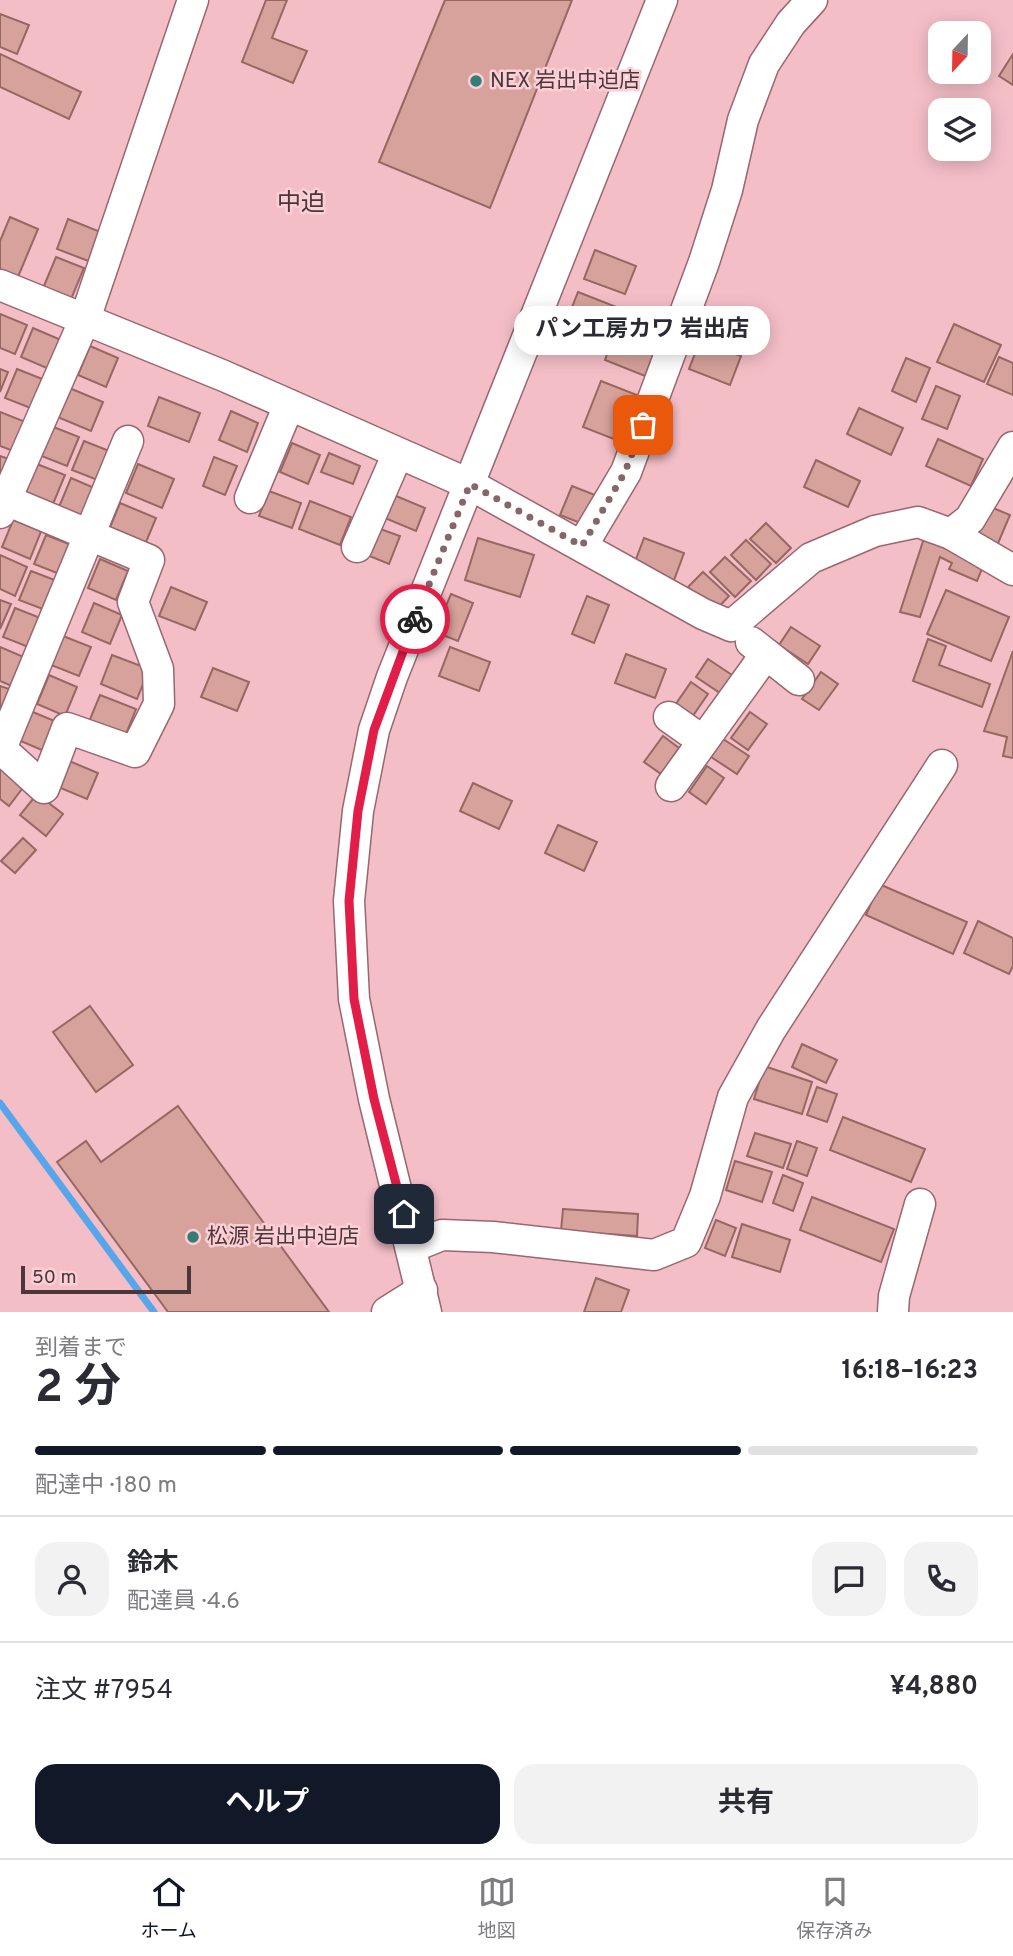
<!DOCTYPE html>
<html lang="ja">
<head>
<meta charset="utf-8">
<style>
	body { margin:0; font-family:Overpass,"Noto Sans JP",sans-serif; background:#f2f2f3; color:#2b2b33; height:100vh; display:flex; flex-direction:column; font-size:26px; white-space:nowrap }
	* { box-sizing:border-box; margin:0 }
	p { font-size:23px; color:#7c7c81 }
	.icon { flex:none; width:38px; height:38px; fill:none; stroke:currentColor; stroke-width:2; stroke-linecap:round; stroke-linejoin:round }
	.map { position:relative; height:1312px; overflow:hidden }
	.side { display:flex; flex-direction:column; background:#fff; flex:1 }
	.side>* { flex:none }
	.needle { width:46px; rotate:202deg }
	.fabs { position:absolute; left:928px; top:21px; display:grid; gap:14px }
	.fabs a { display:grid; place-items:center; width:63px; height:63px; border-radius:14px; background:#fff; box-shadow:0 4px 18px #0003; font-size:35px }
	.scale { position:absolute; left:21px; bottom:18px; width:170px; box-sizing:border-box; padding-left:7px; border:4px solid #4b3639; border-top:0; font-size:19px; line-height:24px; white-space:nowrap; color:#4b3639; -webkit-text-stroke:5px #fbcfd6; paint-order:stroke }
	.pin { position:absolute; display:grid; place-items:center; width:60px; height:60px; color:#fff; margin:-30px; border-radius:14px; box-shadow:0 4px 10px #0006 }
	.courier { position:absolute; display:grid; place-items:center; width:70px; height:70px; margin:-35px; border:5px solid #e11d48; border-radius:50%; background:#fff; color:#222; box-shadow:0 2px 9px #0007 }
	.bubble { position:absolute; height:49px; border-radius:21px; background:#fff; box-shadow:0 4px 18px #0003; font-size:23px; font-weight:700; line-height:49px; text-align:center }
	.summary em { font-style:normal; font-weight:700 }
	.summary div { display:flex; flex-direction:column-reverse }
	.summary { display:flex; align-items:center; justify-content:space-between; height:119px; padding:0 35px }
	h1 { font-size:46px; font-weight:700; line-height:52px }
	.bar { display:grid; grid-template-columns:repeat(4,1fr); gap:10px 7px; align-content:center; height:84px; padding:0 35px }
	.bar i { height:9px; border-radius:5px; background:#e1e1e2 }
	.bar .current { background:#111827 }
	.bar p { grid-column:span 4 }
	.line { display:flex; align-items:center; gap:18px; padding:0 35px; border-top:2px solid #e1e1e2 }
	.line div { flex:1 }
	.round { display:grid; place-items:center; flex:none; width:74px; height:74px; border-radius:21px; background:#f2f2f3 }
	.cta { display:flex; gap:14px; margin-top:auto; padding:14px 35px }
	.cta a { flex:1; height:80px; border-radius:21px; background:#111827; color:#fff; font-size:28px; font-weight:700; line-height:80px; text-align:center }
	.cta a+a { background:#f2f2f3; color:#2b2b33 }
	.tabs { display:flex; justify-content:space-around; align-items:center; height:98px; border-top:2px solid #e1e1e2; background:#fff; font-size:19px; color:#7c7c81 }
	.tabs a { display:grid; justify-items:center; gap:4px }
	.tabs .current { color:#111827 }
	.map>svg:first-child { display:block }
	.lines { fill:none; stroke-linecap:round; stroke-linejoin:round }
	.stream { stroke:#58a6ea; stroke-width:7 }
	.building { fill:#d6a29b; stroke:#976761; stroke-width:2 }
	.minor-casing { stroke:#986770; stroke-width:33 }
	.minor { stroke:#fff; stroke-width:30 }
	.done { stroke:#86666b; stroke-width:7; stroke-dasharray:0 12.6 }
	.route { stroke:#e11d48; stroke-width:9 }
	.poi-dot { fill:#357c76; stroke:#fbcfd6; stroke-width:2.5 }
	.labels { text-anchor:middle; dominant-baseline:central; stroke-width:5; stroke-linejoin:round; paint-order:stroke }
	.poi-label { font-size:21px; fill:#4b3639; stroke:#fbcfd6; text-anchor:start }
	.quarter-label { font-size:24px; fill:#4b3639; stroke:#fbcfd6 }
</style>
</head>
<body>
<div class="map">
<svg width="1013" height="1312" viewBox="0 0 1013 1312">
	<rect width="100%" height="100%" fill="#f4bec7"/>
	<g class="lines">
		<path class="stream" d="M 0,1103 L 154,1312"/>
	</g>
	<g class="building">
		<path d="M 266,0 L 287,0 L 272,38 L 307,51 L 293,83 L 242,62 Z"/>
		<path d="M 445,0 L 572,0 L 490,208 L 379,162 Z"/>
		<path d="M 0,14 L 29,25 L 17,54 L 0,47 Z"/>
		<path d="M 0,54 L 81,92 L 69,119 L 0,87 Z"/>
		<path d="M 1013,54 L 1013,85 L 999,76 Z"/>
		<path d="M 10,217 L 38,229 L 15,284 L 0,278 L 0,241 Z"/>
		<path d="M 68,219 L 103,233 L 91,262 L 57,249 Z"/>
		<path d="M 595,250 L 636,266 L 625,294 L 584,279 Z"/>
		<path d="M 56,257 L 84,268 L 69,304 L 41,293 Z"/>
		<path d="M 578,292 L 619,308 L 601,353 L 560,338 Z"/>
		<path d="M 0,314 L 27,325 L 15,354 L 0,348 Z"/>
		<path d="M 954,324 L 1001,345 L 984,382 L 937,362 Z"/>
		<path d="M 33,328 L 61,340 L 49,369 L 21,357 Z"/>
		<path d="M 615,332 L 656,347 L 645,376 L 605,360 Z"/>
		<path d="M 700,341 L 741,356 L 730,385 L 689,369 Z"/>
		<path d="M 90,346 L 118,358 L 106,387 L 78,375 Z"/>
		<path d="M 999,357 L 1013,363 L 1013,395 L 987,384 Z"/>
		<path d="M 906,358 L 930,368 L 916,402 L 892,391 Z"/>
		<path d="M 0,369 L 8,372 L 0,392 Z"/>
		<path d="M 17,369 L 45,380 L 33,409 L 5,398 Z"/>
		<path d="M 601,381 L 642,397 L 624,443 L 583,427 Z"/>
		<path d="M 936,386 L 960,396 L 947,429 L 922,419 Z"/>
		<path d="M 67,387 L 103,402 L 91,431 L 55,416 Z"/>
		<path d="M 159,397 L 200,413 L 189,442 L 148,426 Z"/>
		<path d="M 859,408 L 903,428 L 891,455 L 847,434 Z"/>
		<path d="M 231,411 L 258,423 L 247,452 L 219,440 Z"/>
		<path d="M 0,412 L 28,423 L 16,452 L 0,446 Z"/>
		<path d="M 51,426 L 79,437 L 67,466 L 39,455 Z"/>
		<path d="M 938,439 L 983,459 L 971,486 L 926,466 Z"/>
		<path d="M 84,441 L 112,452 L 100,481 L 72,470 Z"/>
		<path d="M 292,443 L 320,455 L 308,484 L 280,472 Z"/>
		<path d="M 329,453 L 360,466 L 353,484 L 321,472 Z"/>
		<path d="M 0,456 L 12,460 L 0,489 Z"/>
		<path d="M 214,457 L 237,466 L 225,495 L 203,486 Z"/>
		<path d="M 816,460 L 860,481 L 848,507 L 804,487 Z"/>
		<path d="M 37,464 L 65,475 L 53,504 L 25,493 Z"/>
		<path d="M 138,464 L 174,479 L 162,508 L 126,493 Z"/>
		<path d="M 71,478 L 99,490 L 87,519 L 59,507 Z"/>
		<path d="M 572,486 L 600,497 L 588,526 L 560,515 Z"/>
		<path d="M 269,491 L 301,503 L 292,528 L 259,516 Z"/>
		<path d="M 389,493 L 425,508 L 416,531 L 380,516 Z"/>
		<path d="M 310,501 L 351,517 L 340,545 L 299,529 Z"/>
		<path d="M 120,503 L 156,518 L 144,547 L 108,532 Z"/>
		<path d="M 986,505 L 1010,515 L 996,548 L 972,538 Z"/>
		<path d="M 14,518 L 42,529 L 30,559 L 2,547 Z"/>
		<path d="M 766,523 L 791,548 L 776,563 L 750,539 Z"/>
		<path d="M 372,526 L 400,536 L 389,564 L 362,553 Z"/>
		<path d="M 46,535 L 74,546 L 62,575 L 34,564 Z"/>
		<path d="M 478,538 L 534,555 L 520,597 L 465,580 Z"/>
		<path d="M 644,538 L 684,553 L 673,583 L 633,567 Z"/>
		<path d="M 924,538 L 984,564 L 977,581 L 949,569 L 952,563 L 940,557 L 920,617 L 900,612 Z"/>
		<path d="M 746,540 L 771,564 L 756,580 L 731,555 Z"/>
		<path d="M 0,555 L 27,567 L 15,596 L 0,589 Z"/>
		<path d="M 725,557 L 751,581 L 735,597 L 710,572 Z"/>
		<path d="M 100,559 L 128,571 L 116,600 L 88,588 Z"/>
		<path d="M 31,571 L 60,582 L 48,611 L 19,600 Z"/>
		<path d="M 703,572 L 729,596 L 714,612 L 688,587 Z"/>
		<path d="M 171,587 L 207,602 L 195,630 L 159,616 Z"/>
		<path d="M 946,590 L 1009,617 L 991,661 L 927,634 Z"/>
		<path d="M 451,594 L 473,603 L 458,641 L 435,632 Z"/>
		<path d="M 587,596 L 609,605 L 594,643 L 572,634 Z"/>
		<path d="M 0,600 L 11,604 L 0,629 Z"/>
		<path d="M 94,603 L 122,615 L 110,644 L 82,632 Z"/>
		<path d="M 15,608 L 43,619 L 31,648 L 3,637 Z"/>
		<path d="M 791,627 L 820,646 L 808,664 L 779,645 Z"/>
		<path d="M 63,636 L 91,647 L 79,676 L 51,665 Z"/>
		<path d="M 928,639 L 946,646 L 939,665 L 990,684 L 982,707 L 913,681 Z"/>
		<path d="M 0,647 L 26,658 L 14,687 L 0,681 Z"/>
		<path d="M 450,647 L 490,662 L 479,691 L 439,676 Z"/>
		<path d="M 1013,651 L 1013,758 L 1003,756 L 1007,737 L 984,731 Z"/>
		<path d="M 626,654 L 666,669 L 655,698 L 615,683 Z"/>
		<path d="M 112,655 L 149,669 L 137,699 L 101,684 Z"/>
		<path d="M 708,659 L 738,679 L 726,697 L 696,677 Z"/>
		<path d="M 213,668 L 249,682 L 237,711 L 201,697 Z"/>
		<path d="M 821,672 L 838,684 L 819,710 L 802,699 Z"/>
		<path d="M 49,675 L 77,687 L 65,716 L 37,704 Z"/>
		<path d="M 691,682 L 708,694 L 690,720 L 673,708 Z"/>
		<path d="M 0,686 L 12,690 L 0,719 Z"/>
		<path d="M 100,695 L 136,709 L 124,739 L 88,724 Z"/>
		<path d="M 28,710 L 57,722 L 44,751 L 16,739 Z"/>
		<path d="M 750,712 L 767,724 L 748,750 L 731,738 Z"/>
		<path d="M 663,736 L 679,748 L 661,774 L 644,762 Z"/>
		<path d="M 720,737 L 749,756 L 737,774 L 708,755 Z"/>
		<path d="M 62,758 L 98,773 L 87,799 L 51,784 Z"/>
		<path d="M 0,765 L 25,785 L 9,806 L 0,799 Z"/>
		<path d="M 707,766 L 724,778 L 706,804 L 689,792 Z"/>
		<path d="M 473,783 L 512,801 L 499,829 L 460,811 Z"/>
		<path d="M 37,794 L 63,814 L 46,836 L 20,815 Z"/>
		<path d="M 558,825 L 597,842 L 584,871 L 545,853 Z"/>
		<path d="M 23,838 L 36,850 L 15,873 L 1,861 Z"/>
		<path d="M 879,884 L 967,922 L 953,954 L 866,915 Z"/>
		<path d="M 978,921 L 1013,938 L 1013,966 L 1009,974 L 964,953 Z"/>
		<path d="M 90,1006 L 133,1065 L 96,1092 L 53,1032 Z"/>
		<path d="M 802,1044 L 837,1060 L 826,1083 L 792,1067 Z"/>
		<path d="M 764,1066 L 812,1082 L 802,1114 L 754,1099 Z"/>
		<path d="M 817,1087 L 837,1094 L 827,1122 L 807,1115 Z"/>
		<path d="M 178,1106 L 329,1312 L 168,1312 L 57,1162 L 86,1141 L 101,1162 Z"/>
		<path d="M 843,1117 L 925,1149 L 911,1182 L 830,1150 Z"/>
		<path d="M 755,1133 L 791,1144 L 783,1168 L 747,1156 Z"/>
		<path d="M 797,1141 L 817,1148 L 807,1176 L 787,1169 Z"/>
		<path d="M 735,1161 L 772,1172 L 762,1202 L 726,1190 Z"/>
		<path d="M 783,1175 L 803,1183 L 793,1211 L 773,1203 Z"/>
		<path d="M 812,1197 L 894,1229 L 881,1262 L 800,1230 Z"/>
		<path d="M 563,1209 L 638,1214 L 637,1236 L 561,1231 Z"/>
		<path d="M 716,1220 L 736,1228 L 725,1256 L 705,1248 Z"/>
		<path d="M 742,1224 L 790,1240 L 780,1272 L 732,1257 Z"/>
		<path d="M 596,1278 L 629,1290 L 621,1312 L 584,1312 Z"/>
	</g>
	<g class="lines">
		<defs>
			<g id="minor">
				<path d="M 0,285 L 224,376 L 469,484 L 703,614 L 731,626 L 811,558 L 875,531 L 918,522 L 951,534 L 1013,570"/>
				<path d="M 250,498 L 289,405"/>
				<path d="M 0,513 L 85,319 L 193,0"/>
				<path d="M 951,534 L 970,519 L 1013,447"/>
				<path d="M 582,546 L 626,472 L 704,262 L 727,190 L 743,120 L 764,64 L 791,23 L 812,0"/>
				<path d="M 357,547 L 398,453"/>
				<path d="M 751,642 L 799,680"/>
				<path d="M 669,717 L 703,741"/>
				<path d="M 0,748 L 44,788 L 67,728 L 135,752 L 159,704 L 158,669 L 133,602 L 149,560 L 6,500"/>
				<path d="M 0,751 L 128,441"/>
				<path d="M 671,786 L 766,654"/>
				<path d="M 412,1247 L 442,1235 L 493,1237 L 654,1255 L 686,1242 L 705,1196 L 733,1097 L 771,1029 L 942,765"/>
				<path d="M 387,1312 L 422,1290"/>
				<path d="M 426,1312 L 374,1099 L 354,999 L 349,901 L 358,811 L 374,730 L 392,677 L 662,0"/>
				<path d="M 893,1312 L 894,1296 L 920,1204"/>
			</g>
		</defs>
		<use href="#minor" class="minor-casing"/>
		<use href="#minor" class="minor"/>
	</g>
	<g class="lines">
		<path class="done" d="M 415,619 L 470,484 L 582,546 L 625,472 L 643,425"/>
		<path class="route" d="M 404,1214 L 374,1099 L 354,999 L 349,901 L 358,811 L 374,730 L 415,619"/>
	</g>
	<g class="poi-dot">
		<circle cx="476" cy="81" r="7"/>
		<circle cx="193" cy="1237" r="7"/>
	</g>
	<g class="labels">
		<g class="poi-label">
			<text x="490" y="81">NEX 岩出中迫店</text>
			<text x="207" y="1237">松源 岩出中迫店</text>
		</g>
		<g class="quarter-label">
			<text x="301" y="204">中迫</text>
		</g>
	</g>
</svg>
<div class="fabs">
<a><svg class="needle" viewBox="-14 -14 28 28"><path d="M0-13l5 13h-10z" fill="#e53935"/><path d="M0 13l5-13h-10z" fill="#7c7c81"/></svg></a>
<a><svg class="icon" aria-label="layers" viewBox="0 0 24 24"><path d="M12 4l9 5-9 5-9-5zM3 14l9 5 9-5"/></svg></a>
</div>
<div class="scale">50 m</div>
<div class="pin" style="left:643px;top:425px;background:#ea580c"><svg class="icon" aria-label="bag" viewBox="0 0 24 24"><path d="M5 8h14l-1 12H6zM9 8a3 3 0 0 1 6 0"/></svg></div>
<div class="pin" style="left:404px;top:1214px;background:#1f2937"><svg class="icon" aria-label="home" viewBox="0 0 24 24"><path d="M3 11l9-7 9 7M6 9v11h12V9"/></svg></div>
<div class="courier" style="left:415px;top:619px"><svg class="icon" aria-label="bike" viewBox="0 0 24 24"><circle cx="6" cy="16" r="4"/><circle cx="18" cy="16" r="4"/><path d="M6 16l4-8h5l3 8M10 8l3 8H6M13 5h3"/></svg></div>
<div class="bubble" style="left:514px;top:306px;width:256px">パン工房カワ 岩出店</div>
</div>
<section class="side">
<div class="summary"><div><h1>2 分</h1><p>到着まで</p></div><em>16:18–16:23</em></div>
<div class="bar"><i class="current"></i><i class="current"></i><i class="current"></i><i></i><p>配達中 · 180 m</p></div>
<div class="line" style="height:126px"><a class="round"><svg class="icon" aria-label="person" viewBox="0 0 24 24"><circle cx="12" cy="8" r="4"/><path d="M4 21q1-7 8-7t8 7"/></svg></a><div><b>鈴木</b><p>配達員 · 4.6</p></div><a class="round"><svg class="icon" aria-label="chat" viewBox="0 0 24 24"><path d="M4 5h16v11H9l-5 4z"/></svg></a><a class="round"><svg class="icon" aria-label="phone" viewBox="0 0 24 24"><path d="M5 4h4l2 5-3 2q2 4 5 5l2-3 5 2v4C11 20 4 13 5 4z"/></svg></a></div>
<div class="line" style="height:91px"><div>注文 #7954</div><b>¥4,880</b></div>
<div class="cta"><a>ヘルプ</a><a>共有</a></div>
</section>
<nav class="tabs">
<a class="current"><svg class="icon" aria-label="home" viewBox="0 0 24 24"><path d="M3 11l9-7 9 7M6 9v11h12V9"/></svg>ホーム</a>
<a><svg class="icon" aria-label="map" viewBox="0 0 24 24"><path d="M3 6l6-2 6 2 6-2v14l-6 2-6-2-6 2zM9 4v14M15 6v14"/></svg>地図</a>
<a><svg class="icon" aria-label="saved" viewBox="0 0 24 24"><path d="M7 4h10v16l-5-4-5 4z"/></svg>保存済み</a>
</nav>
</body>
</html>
